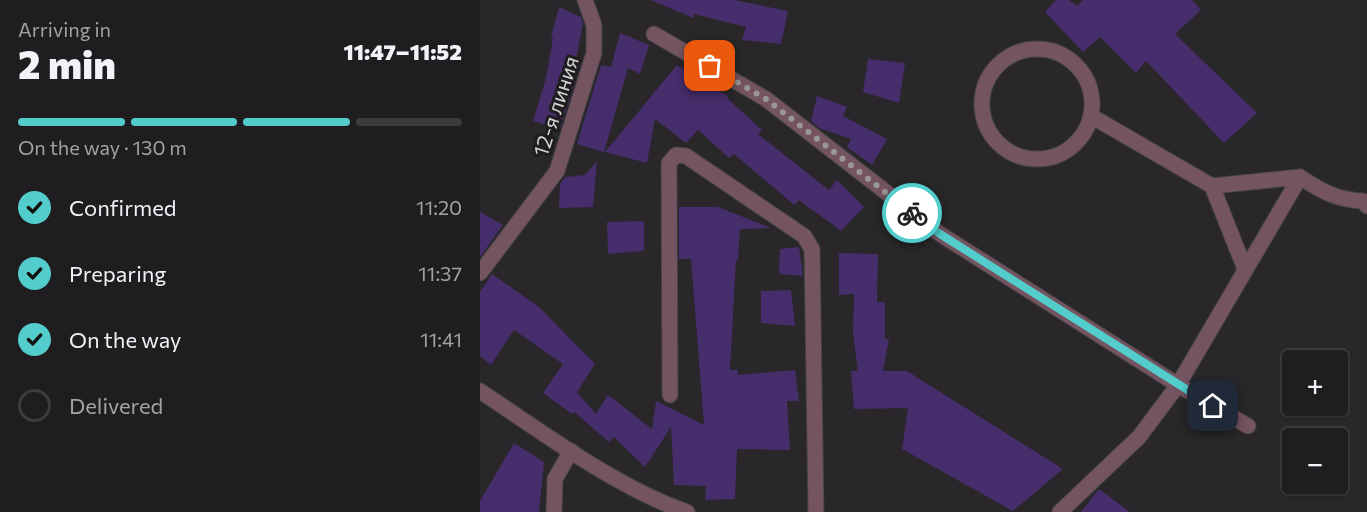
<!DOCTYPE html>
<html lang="en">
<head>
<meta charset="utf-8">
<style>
	body { margin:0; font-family:Commissioner,sans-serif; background:#2c2a2c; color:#f1f3f6; height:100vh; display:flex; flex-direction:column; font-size:22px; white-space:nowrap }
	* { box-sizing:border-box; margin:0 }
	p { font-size:20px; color:#a1a2a4 }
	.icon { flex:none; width:33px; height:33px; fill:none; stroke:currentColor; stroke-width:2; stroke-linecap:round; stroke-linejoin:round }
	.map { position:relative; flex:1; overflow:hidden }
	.side { display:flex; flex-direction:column; background:#1f1d1f; width:480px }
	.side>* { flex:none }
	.controls { position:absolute; left:802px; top:350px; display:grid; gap:12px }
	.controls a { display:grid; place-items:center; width:66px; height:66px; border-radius:6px; background:#1f1d1f; box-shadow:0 2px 4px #0004,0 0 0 2px #3c3b3d; font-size:30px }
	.pin { position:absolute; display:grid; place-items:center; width:51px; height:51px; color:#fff; margin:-26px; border-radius:12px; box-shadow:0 3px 9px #0006 }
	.courier { position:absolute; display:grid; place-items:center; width:60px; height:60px; margin:-30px; border:4px solid #52cdcc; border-radius:50%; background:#fff; color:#222; box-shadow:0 2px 8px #0007 }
	.overview em { font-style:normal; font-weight:800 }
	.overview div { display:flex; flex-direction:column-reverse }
	.overview { display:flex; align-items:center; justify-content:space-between; height:102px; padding:0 18px }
	h1 { font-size:39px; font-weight:800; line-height:45px }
	.bar { display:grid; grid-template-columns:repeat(4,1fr); gap:9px 6px; align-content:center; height:72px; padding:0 18px }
	.bar i { height:8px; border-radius:4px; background:#3c3b3d }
	.bar .on { background:#52cdcc }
	.bar p { grid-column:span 4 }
	ol { padding:0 18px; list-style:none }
	li { display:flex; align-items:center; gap:18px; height:66px }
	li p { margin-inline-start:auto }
	li .icon { padding:6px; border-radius:50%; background:#52cdcc; color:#111; stroke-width:4 }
	li:last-child { color:#a1a2a4 }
	li i { width:33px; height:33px; border:3px solid #3c3b3d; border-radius:50% }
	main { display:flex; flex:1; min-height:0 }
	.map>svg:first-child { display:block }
	.building { fill:#462d6b }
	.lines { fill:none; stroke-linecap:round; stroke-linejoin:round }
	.minor-casing { stroke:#454345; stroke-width:17 }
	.minor { stroke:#755461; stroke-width:15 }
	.done { stroke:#999799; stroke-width:6; stroke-dasharray:0 10.8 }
	.route { stroke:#52cdcc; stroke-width:8 }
	.labels { text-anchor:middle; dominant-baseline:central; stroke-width:6; stroke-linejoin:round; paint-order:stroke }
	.street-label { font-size:21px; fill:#d5d4d5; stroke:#1f1d1f }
</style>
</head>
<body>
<main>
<section class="side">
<div class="overview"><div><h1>2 min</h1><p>Arriving in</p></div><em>11:47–11:52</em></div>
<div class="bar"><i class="on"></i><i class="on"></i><i class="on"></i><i></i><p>On the way · 130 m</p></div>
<ol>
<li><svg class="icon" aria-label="check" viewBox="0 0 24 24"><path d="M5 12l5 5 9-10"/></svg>Confirmed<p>11:20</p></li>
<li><svg class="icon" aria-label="check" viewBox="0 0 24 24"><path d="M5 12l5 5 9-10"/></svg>Preparing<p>11:37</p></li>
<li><svg class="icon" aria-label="check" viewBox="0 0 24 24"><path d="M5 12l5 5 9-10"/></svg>On the way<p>11:41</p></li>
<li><i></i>Delivered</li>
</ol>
</section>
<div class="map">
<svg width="887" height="512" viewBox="0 0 887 512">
	<rect width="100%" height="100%" fill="#292729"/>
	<g class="building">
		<path d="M 171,0 L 254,0 L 308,11 L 301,44 L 262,40 L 266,27 L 214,14 L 213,18 Z"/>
		<path d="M 576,0 L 589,0 L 597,6 L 603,0 L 712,0 L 721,10 L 695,34 L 777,113 L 744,143 L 666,61 L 656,73 L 620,37 L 603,52 L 565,12 Z"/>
		<path d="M 79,7 L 101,17 L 103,24 L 96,60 L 101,61 L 80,129 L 53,121 L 66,78 L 73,38 L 71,37 Z"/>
		<path d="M 140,33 L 169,45 L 160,74 L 148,68 L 124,152 L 97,144 L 121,65 L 131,67 Z"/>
		<path d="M 388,59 L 425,63 L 419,103 L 383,92 Z"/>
		<path d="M 197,65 L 248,96 L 247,98 L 282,130 L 278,134 L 349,190 L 357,180 L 384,207 L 361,231 L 319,200 L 314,205 L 254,154 L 249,158 L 218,130 L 206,143 L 175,119 L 167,163 L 125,152 Z"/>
		<path d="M 337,96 L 367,107 L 363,116 L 407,139 L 392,165 L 367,147 L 371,139 L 339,128 L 331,121 Z"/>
		<path d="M 117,161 L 113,207 L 79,208 L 80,184 L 85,177 L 105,175 Z"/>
		<path d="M 199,207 L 238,207 L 291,228 L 260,229 L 258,260 L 256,260 L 250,370 L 258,370 L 258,375 L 315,370 L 319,401 L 307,401 L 310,450 L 257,449 L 255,499 L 225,500 L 226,486 L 194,485 L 191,427 L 165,467 L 134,437 L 129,442 L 94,412 L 92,414 L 63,393 L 83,364 L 34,330 L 11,365 L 0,356 L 0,292 L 12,274 L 59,307 L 115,364 L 97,392 L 116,414 L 128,395 L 172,429 L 176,401 L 224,425 L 211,259 L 199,259 Z"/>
		<path d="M 0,212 L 23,225 L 0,257 Z"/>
		<path d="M 164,221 L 164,251 L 128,254 L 127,222 Z"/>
		<path d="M 319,247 L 323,276 L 299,274 L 300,249 Z"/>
		<path d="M 359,253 L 398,254 L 397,302 L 405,302 L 405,339 L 409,339 L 403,371 L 427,371 L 583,469 L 533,511 L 422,449 L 428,408 L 374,409 L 371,371 L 378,371 L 373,333 L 374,294 L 359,295 Z"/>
		<path d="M 311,290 L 315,326 L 281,323 L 281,291 Z"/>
		<path d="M 34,443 L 64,462 L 59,512 L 0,512 L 0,501 Z"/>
		<path d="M 619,489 L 650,512 L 601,512 Z"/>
	</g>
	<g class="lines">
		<defs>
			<g id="minor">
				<path d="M 174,34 L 286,99 L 460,234 L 698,385 L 768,426"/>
				<circle cx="557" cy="104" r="55"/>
				<path d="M 820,177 C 841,191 857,200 883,201 L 887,206"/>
				<path d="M 732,186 L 765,269"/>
				<path d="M 0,273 L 77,171 L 114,53 L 114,25 L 105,0"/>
				<path d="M 0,391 C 62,432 137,488 207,512"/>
				<path d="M 190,395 L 189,163 L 196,155 L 206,156 L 324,236 L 332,249 L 336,512"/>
				<path d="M 74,512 L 75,479 L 91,451"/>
				<path d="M 580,512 L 659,437 L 698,385 L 820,177 L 732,186 L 611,116"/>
			</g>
		</defs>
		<use href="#minor" class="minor-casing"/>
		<use href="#minor" class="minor"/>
	</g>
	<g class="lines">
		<path class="done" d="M 230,66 L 286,99 L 432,213"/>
		<path class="route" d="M 432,213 L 460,234 L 733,406"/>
	</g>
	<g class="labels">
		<g class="street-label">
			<text transform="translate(75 106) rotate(-72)">12-я линия</text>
		</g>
	</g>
</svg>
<div class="controls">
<a>+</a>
<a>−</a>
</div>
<div class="pin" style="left:230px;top:66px;background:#ea580c"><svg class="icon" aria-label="bag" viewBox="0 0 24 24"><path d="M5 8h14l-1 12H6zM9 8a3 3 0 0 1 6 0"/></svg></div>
<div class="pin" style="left:733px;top:406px;background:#1f2937"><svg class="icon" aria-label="home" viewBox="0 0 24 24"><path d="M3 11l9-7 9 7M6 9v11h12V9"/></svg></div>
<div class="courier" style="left:432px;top:213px"><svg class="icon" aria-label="bike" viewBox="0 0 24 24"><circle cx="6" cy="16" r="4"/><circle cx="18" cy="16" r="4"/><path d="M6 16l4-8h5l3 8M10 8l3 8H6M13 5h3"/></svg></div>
</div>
</main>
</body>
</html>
